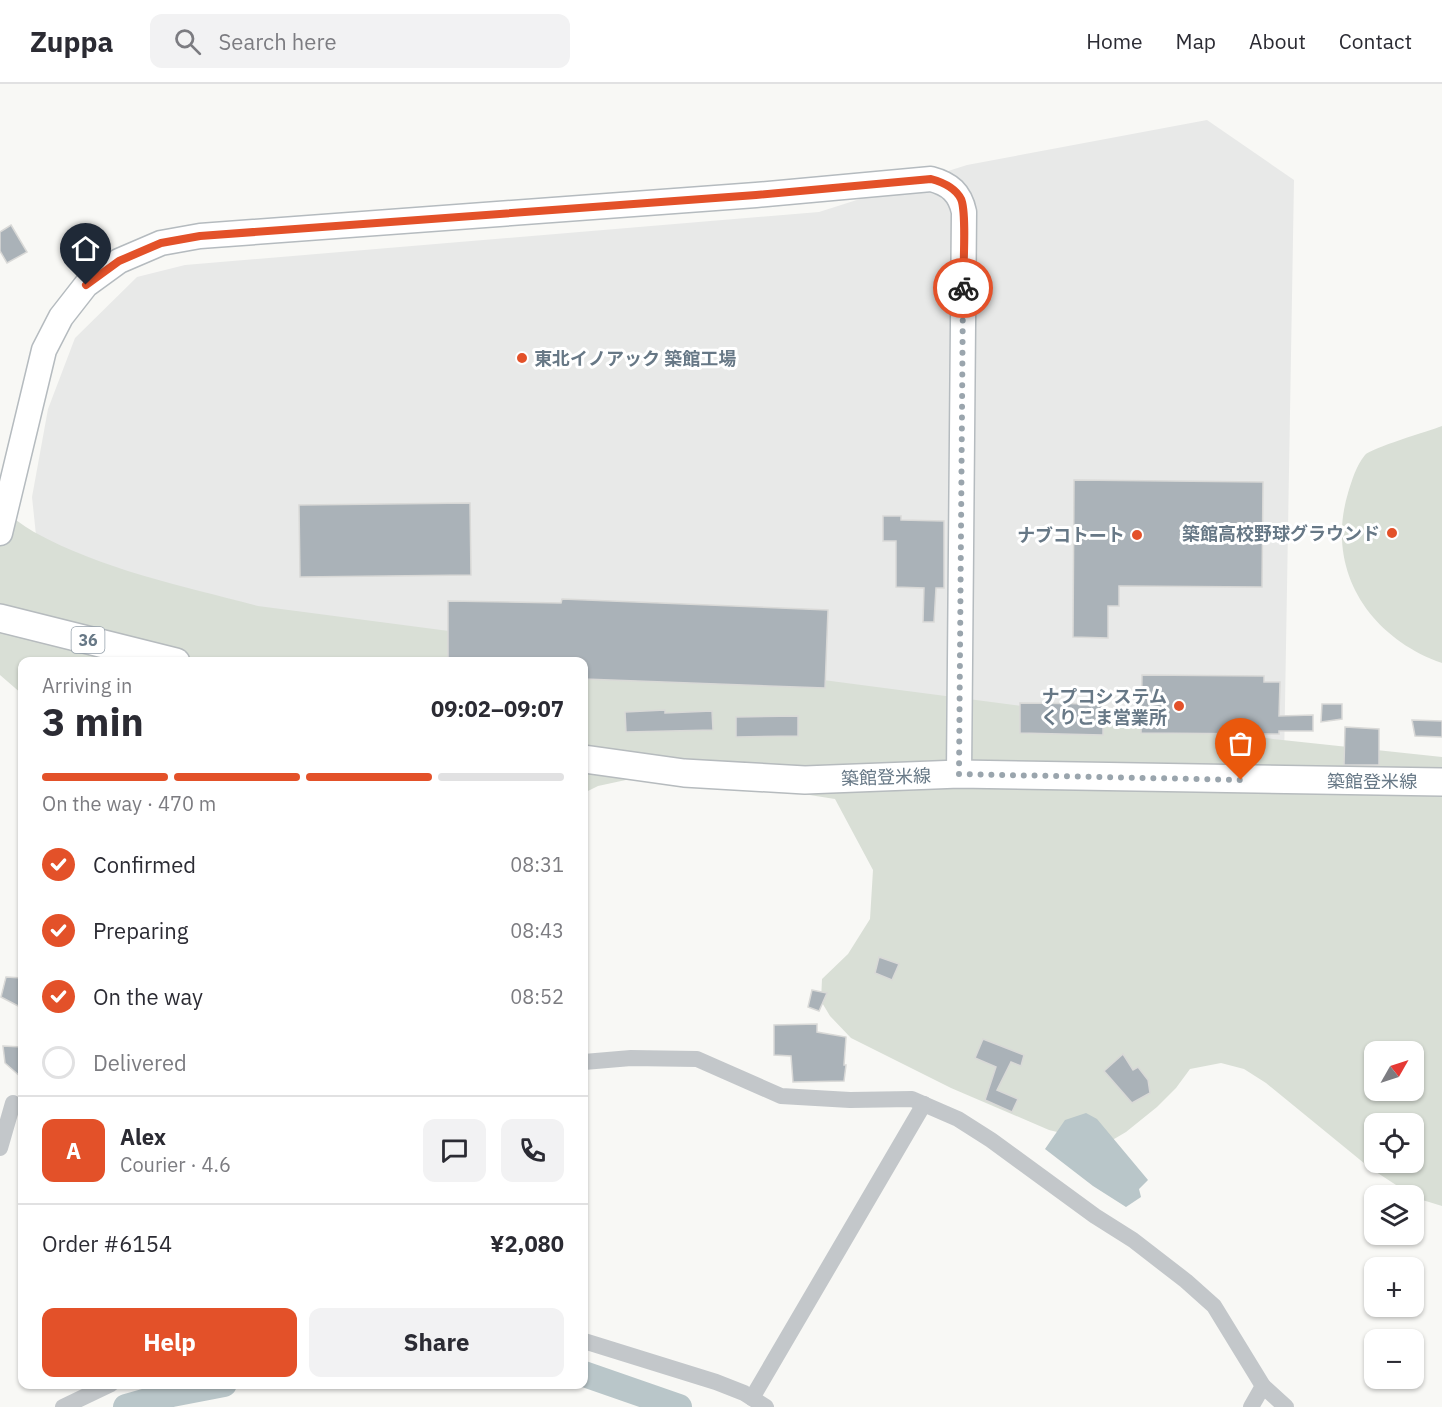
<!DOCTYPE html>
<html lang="en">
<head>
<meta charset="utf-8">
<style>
	body { margin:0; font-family:"IBM Plex Sans","Noto Sans JP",sans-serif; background:#f2f2f3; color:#2b2b33; height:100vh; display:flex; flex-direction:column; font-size:22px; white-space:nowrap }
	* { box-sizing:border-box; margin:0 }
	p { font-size:20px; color:#7c7c81 }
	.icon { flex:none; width:33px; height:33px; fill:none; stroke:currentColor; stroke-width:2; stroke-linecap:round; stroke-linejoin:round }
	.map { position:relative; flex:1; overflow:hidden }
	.details { position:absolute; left:18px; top:573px; width:570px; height:732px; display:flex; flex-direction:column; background:#fff; border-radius:12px; box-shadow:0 2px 4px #0004 }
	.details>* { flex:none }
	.needle { width:39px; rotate:51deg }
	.buttons { position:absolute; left:1364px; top:957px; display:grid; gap:12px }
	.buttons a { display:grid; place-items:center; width:60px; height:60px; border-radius:12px; background:#fff; box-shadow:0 2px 4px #0004; font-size:30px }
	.pin { position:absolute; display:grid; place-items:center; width:51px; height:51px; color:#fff; margin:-62px -26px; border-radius:50% 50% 50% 0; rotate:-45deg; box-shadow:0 0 6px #0007 }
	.pin .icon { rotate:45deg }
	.courier { position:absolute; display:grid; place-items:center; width:60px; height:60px; margin:-30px; border:4px solid #e35129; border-radius:50%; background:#fff; color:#222; box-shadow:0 2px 8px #0007 }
	.head em { font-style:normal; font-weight:700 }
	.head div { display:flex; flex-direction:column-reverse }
	.head { display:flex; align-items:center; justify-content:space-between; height:102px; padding:0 24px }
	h1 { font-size:39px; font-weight:700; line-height:45px }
	.bar { display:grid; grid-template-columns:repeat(4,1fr); gap:9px 6px; align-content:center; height:72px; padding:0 24px }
	.bar i { height:8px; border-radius:4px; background:#e1e1e2 }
	.bar .selected { background:#e35129 }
	.bar p { grid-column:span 4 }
	.line { display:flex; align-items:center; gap:15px; padding:0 24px; border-top:2px solid #e1e1e2 }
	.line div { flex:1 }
	.round { display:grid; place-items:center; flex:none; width:63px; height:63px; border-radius:12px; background:#f2f2f3 }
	ol { padding:0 24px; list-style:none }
	li { display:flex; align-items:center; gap:18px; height:66px }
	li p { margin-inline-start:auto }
	li .icon { padding:6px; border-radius:50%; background:#e35129; color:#fff; stroke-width:4 }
	li:last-child { color:#7c7c81 }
	li i { width:33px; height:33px; border:3px solid #e1e1e2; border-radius:50% }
	.button { display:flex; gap:12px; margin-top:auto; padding:12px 24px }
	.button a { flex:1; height:69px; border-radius:12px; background:#e35129; color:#fff; font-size:24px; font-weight:700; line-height:69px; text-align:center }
	.button a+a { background:#f2f2f3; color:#2b2b33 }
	header { display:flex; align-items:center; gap:36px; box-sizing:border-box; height:84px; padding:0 30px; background:#fff; border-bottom:2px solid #e1e1e2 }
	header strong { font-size:28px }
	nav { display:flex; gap:33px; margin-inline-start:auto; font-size:21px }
	.search { width:420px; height:54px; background:#f2f2f3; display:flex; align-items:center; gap:15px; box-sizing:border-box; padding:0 21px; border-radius:12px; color:#7c7c81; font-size:22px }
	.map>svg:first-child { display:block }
	.built { fill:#e8e9e8 }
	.green { fill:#d9dfd6; fill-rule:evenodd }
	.water { fill:#b9c6c9 }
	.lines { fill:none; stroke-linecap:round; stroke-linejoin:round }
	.river { stroke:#b9c6c9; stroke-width:26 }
	.building { fill:#aab2b8; stroke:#d9d9d7; stroke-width:1.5 }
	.secondary-casing { stroke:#b5bbbf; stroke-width:27 }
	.primary-casing { stroke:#b6bbbe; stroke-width:30 }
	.street { stroke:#c3c7ca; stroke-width:16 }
	.secondary { stroke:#fff; stroke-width:24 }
	.primary { stroke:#fff; stroke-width:27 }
	.done { stroke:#9aa5ad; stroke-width:6; stroke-dasharray:0 10.8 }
	.route { stroke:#e35129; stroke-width:8 }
	.poi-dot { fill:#e35129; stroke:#fff; stroke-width:2 }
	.labels { text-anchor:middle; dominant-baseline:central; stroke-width:6; stroke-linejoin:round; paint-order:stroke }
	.shield { fill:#fff; stroke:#95a0aa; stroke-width:1.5 }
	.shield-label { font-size:16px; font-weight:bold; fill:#677886 }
	.poi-label { font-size:18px; font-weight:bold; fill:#677886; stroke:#fff; text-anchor:end }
	.street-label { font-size:18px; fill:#677886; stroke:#fff }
</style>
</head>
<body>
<header>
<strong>Zuppa</strong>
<div class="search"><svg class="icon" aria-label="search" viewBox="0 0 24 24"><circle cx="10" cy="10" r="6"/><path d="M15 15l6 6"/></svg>Search here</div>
<nav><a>Home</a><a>Map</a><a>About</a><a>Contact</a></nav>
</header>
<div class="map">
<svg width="1442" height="1323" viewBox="0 0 1442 1323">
	<rect width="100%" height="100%" fill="#f8f8f5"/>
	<path class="built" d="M 1207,36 L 1294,96 L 1284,679 L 584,578 L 43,518 L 32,413 L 48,325 L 75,254 L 137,193 L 185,181 L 819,128 L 967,81 Z"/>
	<g class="green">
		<path d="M 1442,342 L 1442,579 C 1369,553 1325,486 1348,409 C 1352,396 1356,382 1365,371 C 1371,364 1429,347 1442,342 Z"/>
		<path d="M 0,424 C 11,432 22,441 34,448 C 103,486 183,502 258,522 L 1273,655 L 1442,673 L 1442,1122 L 1416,1114 L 1370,1084 L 1266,999 L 1244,985 L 1221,979 L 1190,985 L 1176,1004 L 1157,1023 L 1126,1048 L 1109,1058 L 1086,1055 L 1049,1046 L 951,1004 L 851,954 L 830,932 L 821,917 L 822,895 L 848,870 L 870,835 L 871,819 L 873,786 L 835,715 L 759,703 L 672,686 L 598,702 L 584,709 L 584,578 L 22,578 L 22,610 L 0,591 ZM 1374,968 L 1413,968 L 1413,1006 L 1374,1006 ZM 1374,1040 L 1413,1040 L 1413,1078 L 1374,1078 Z"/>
	</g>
	<path class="water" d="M 1086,1029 L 1097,1035 L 1148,1096 L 1139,1105 L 1141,1113 L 1126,1123 L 1093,1102 L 1045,1065 L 1065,1036 Z"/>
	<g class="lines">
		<g class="river">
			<path d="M 584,1290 L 679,1323"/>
			<path d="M 126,1323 L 172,1310 L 224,1300"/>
		</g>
	</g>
	<g class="building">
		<path d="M 11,141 L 27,168 L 7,179 L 0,167 L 0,148 Z"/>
		<path d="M 1074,396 L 1263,398 L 1262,503 L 1119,502 L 1119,522 L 1108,522 L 1108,554 L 1073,553 Z"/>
		<path d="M 470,419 L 471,491 L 300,493 L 299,421 Z"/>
		<path d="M 883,432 L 901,432 L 901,436 L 944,437 L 944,504 L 936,504 L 934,538 L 923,538 L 924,504 L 896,503 L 896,457 L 883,457 Z"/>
		<path d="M 562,515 L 828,526 L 825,604 L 584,595 L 584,578 L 448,578 L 448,517 L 561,519 Z"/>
		<path d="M 1142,591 L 1264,592 L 1264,598 L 1280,598 L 1279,632 L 1313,631 L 1313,647 L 1279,647 L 1279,650 L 1141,649 Z"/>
		<path d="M 1020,619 L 1103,620 L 1103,651 L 1020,649 Z"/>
		<path d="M 1322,620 L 1342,620 L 1342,635 L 1321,638 Z"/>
		<path d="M 665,626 L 665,629 L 712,627 L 713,646 L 626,648 L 625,628 Z"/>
		<path d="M 798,632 L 798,652 L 736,653 L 736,633 Z"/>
		<path d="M 1412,636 L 1442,637 L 1442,653 L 1415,652 Z"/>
		<path d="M 1345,643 L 1379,645 L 1379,681 L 1344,681 Z"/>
		<path d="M 879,873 L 899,880 L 892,896 L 875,889 Z"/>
		<path d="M 6,893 L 22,894 L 22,924 L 1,913 Z"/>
		<path d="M 812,906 L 827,909 L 819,927 L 808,923 Z"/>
		<path d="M 817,940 L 817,948 L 846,953 L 844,981 L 846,981 L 844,997 L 793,998 L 791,972 L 774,971 L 774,941 Z"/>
		<path d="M 983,955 L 1024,971 L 1021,982 L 1011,978 L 997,1006 L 1018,1015 L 1012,1028 L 985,1016 L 996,983 L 975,974 Z"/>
		<path d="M 3,962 L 22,963 L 22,994 L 5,979 Z"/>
		<path d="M 1123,970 L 1133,986 L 1138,983 L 1148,996 L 1150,1009 L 1132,1019 L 1104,987 Z"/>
	</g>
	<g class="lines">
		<defs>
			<path id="secondary" d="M 0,449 L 44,266 L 61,233 L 86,201 L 119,177 L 161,159 L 200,152 L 756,111 L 931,95 C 950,100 960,109 964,128 L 959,690"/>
			<g id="primary">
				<path d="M 0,534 L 176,578"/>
				<path d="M 584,675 L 684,689 L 805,696 L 959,690 L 1442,698"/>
			</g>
		</defs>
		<use href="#secondary" class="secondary-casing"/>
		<use href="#primary" class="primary-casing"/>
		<g class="street">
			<path d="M 584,978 L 631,974 L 697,975 L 781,1012 L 850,1016 L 912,1015 L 958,1035 L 991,1056 L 1095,1132 L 1133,1156 L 1186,1197 L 1214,1222 L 1263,1302 L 1286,1323"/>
			<path d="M 0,1064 L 13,1019"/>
			<path d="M 584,1257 L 716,1298 L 744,1309 L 766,1323"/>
			<path d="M 752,1314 L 924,1020"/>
			<path d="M 63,1323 L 111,1300"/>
			<path d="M 1251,1323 L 1263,1302"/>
		</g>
		<use href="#secondary" class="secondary"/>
		<use href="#primary" class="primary"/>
	</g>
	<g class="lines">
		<path class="done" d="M 963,204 L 959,690 L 1241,696"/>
		<path class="route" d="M 86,201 L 119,177 L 161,159 L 200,152 L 756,111 L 931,95 C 942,98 955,103 961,115 C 967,128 963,186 963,204"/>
	</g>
	<g class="poi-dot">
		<circle cx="522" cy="274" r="6"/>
		<circle cx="1392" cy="449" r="6"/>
		<circle cx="1137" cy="451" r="6"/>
		<circle cx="1179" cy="622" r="6"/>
	</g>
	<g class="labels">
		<rect class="shield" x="71.5" y="543" width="33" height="26" rx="4.5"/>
		<g class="shield-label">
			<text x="88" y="556">36</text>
		</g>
		<g class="poi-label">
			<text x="534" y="274" text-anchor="start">東北イノアック 築館工場</text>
			<text x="1380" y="449">築館高校野球グラウンド</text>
			<text x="1125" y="451">ナブコトート</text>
			<text x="1167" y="612">ナプコシステム<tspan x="1167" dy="21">くりこま営業所</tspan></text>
		</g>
		<g class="street-label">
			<text transform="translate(886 693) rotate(-2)">築館登米線</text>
			<text x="1372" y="697">築館登米線</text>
		</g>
	</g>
</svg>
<div class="buttons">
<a><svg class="needle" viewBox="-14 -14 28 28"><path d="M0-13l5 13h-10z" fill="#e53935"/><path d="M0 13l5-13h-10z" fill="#7c7c81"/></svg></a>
<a><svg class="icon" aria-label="locate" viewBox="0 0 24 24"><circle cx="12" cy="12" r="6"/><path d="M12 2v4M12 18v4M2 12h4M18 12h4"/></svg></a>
<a><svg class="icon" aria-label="layers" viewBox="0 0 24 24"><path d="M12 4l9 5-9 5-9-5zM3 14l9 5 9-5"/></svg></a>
<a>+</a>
<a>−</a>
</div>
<div class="pin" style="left:1241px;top:696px;background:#ea580c"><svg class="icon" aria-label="bag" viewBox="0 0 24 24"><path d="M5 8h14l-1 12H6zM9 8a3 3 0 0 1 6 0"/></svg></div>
<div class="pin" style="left:86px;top:201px;background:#1f2937"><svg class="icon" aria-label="home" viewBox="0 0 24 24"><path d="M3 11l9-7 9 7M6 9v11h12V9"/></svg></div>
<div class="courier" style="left:963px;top:204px"><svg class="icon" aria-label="bike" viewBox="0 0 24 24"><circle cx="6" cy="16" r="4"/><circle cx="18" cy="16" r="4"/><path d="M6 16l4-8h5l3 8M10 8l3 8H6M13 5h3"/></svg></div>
<section class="details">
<div class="head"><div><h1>3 min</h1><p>Arriving in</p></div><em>09:02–09:07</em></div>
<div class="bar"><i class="selected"></i><i class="selected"></i><i class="selected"></i><i></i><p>On the way · 470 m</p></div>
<ol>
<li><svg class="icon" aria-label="check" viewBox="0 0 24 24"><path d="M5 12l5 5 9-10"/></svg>Confirmed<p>08:31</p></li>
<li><svg class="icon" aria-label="check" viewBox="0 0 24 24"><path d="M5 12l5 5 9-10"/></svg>Preparing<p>08:43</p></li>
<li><svg class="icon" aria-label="check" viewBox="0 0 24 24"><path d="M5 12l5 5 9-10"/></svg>On the way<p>08:52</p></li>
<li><i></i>Delivered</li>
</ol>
<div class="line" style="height:108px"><b class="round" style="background:#e35129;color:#fff">A</b><div><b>Alex</b><p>Courier · 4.6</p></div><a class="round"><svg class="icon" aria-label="chat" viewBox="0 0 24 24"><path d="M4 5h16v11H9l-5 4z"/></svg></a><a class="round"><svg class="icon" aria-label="phone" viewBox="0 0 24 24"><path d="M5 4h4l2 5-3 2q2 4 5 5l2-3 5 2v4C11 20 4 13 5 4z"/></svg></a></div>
<div class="line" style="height:78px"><div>Order #6154</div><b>¥2,080</b></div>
<div class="button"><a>Help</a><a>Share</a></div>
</section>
</div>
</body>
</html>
